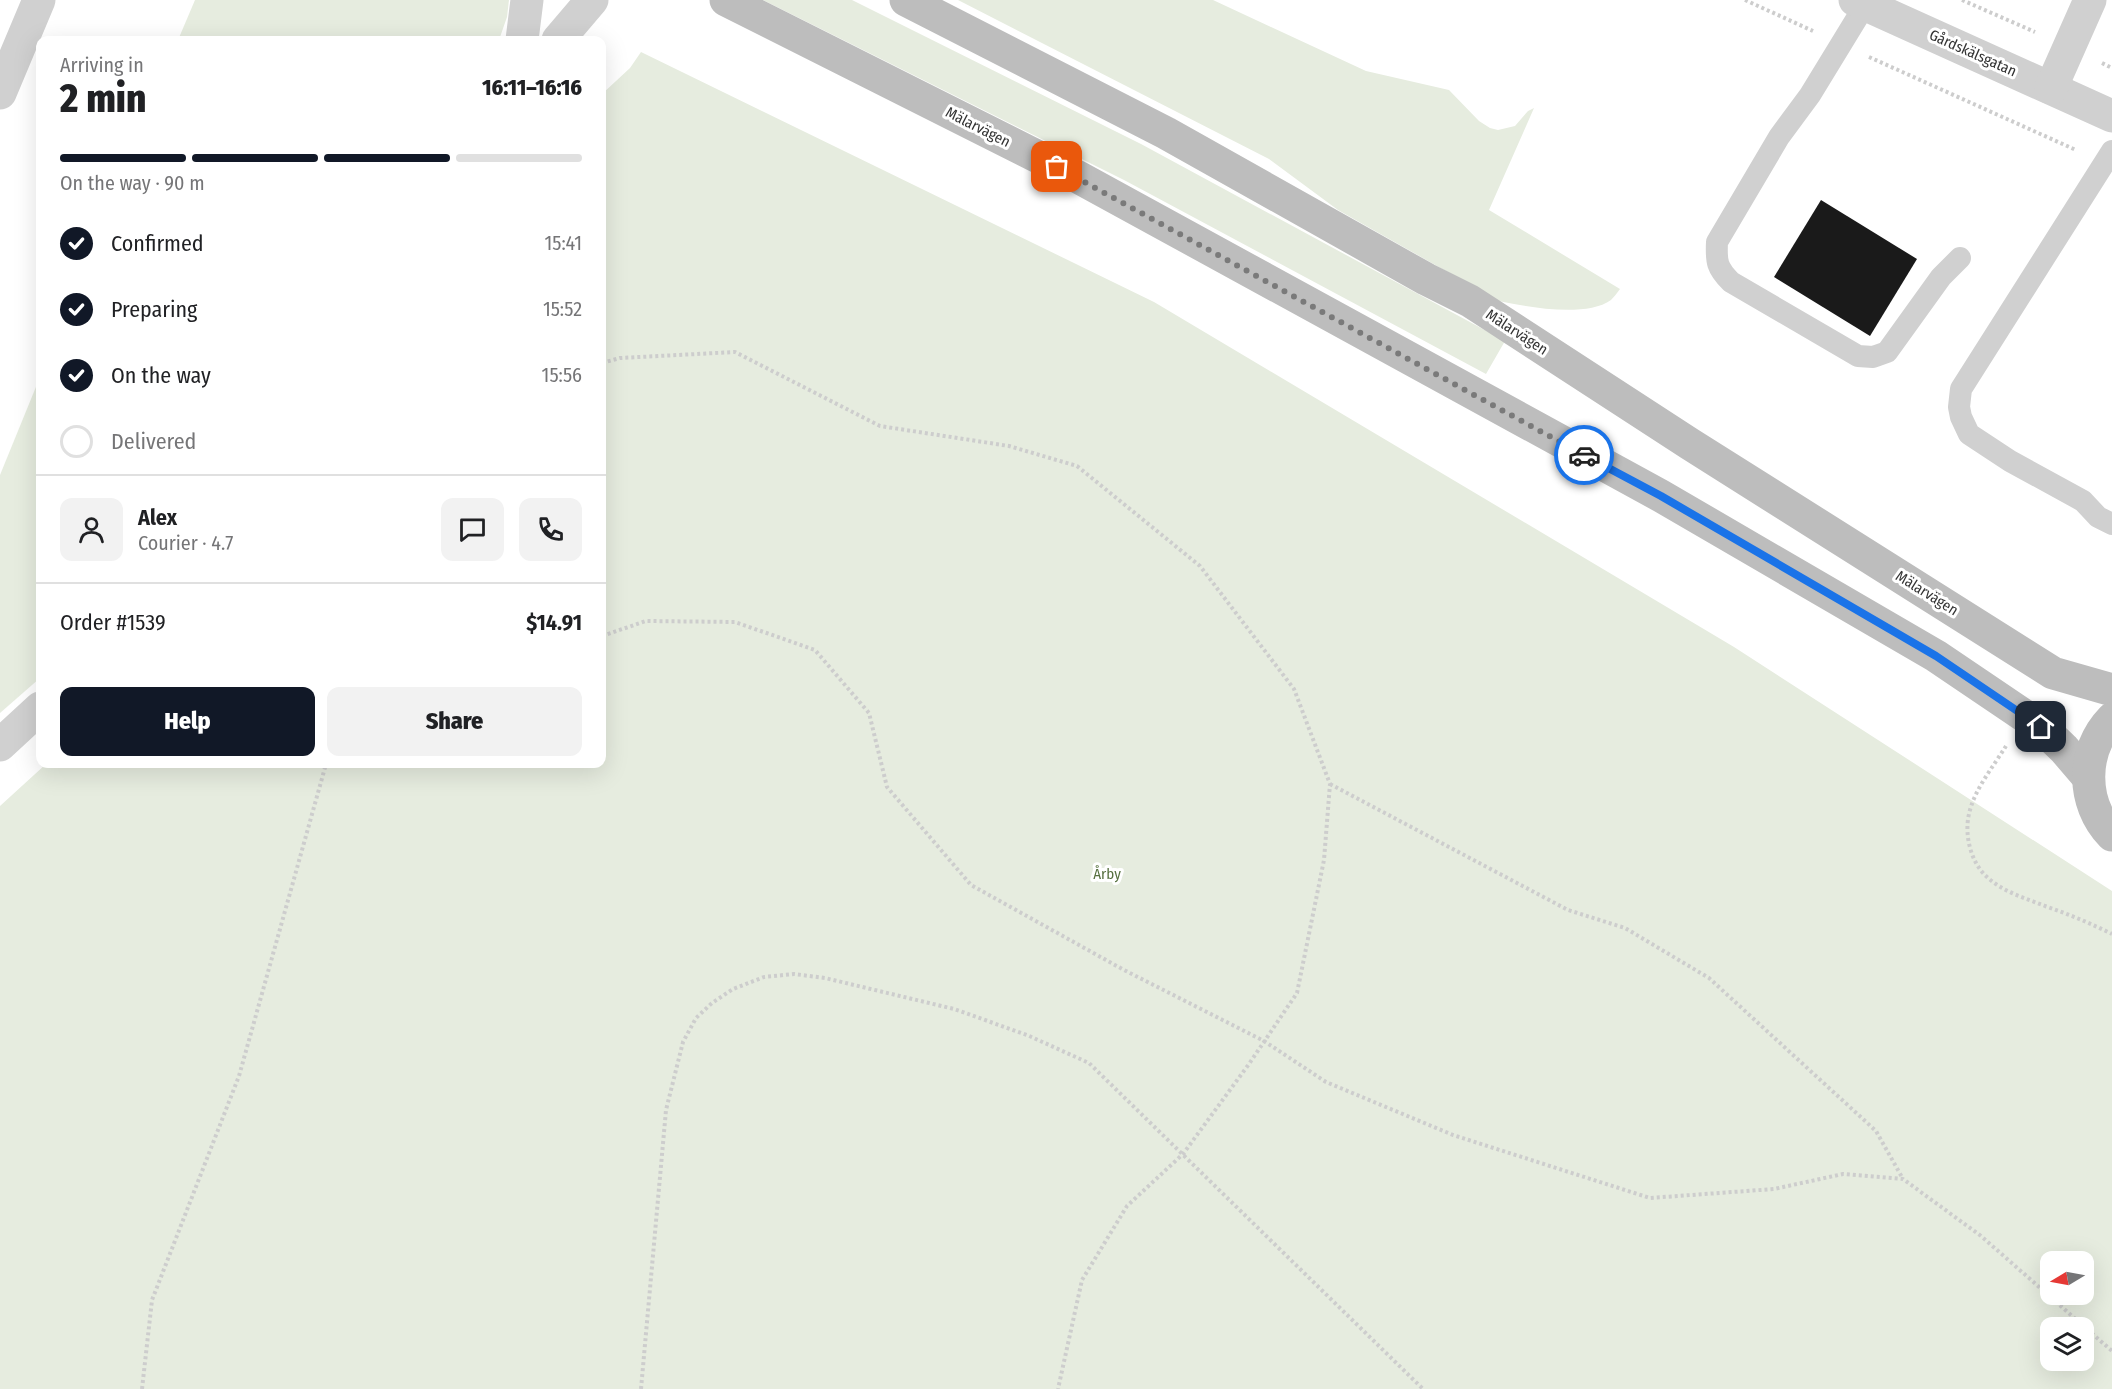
<!DOCTYPE html>
<html lang="en">
<head>
<meta charset="utf-8">
<style>
	body { margin:0; font-family:"Fira Sans Condensed",sans-serif; background:#f2f2f2; color:#202124; height:100vh; display:flex; flex-direction:column; font-size:22px; white-space:nowrap }
	* { box-sizing:border-box; margin:0 }
	p { font-size:20px; color:#757577 }
	.icon { flex:none; width:33px; height:33px; fill:none; stroke:currentColor; stroke-width:2; stroke-linecap:round; stroke-linejoin:round }
	.map { position:relative; flex:1; overflow:hidden }
	.details { position:absolute; left:36px; top:36px; width:570px; height:732px; display:flex; flex-direction:column; background:#fff; border-radius:12px; box-shadow:0 6px 24px #0002 }
	.details>* { flex:none }
	.needle { width:39px; rotate:260deg }
	.buttons { position:absolute; left:2040px; top:1251px; display:grid; gap:12px }
	.buttons a { display:grid; place-items:center; width:54px; height:54px; border-radius:12px; background:#fff; box-shadow:0 6px 24px #0002; font-size:30px }
	.pin { position:absolute; display:grid; place-items:center; width:51px; height:51px; color:#fff; margin:-26px; border-radius:12px; box-shadow:0 3px 9px #0006 }
	.courier { position:absolute; display:grid; place-items:center; width:60px; height:60px; margin:-30px; border:4px solid #1a73e8; border-radius:50%; background:#fff; color:#222; box-shadow:0 2px 8px #0007 }
	.head em { font-style:normal; font-weight:800 }
	.head div { display:flex; flex-direction:column-reverse }
	.head { display:flex; align-items:center; justify-content:space-between; height:102px; padding:0 24px }
	h1 { font-size:39px; font-weight:800; line-height:45px }
	.bar { display:grid; grid-template-columns:repeat(4,1fr); gap:9px 6px; align-content:center; height:72px; padding:0 24px }
	.bar i { height:8px; border-radius:4px; background:#e0e0e0 }
	.bar .selected { background:#111827 }
	.bar p { grid-column:span 4 }
	.line { display:flex; align-items:center; gap:15px; padding:0 24px; border-top:2px solid #e0e0e0 }
	.line div { flex:1 }
	.round { display:grid; place-items:center; flex:none; width:63px; height:63px; border-radius:12px; background:#f2f2f2 }
	ol { padding:0 24px; list-style:none }
	li { display:flex; align-items:center; gap:18px; height:66px }
	li p { margin-inline-start:auto }
	li .icon { padding:6px; border-radius:50%; background:#111827; color:#fff; stroke-width:4 }
	li:last-child { color:#757577 }
	li i { width:33px; height:33px; border:3px solid #e0e0e0; border-radius:50% }
	.primary-button { display:flex; gap:12px; margin-top:auto; padding:12px 24px }
	.primary-button a { flex:1; height:69px; border-radius:12px; background:#111827; color:#fff; font-size:24px; font-weight:800; line-height:69px; text-align:center }
	.primary-button a+a { background:#f2f2f2; color:#202124 }
	.map>svg:first-child { display:block }
	.green { fill:#e6ecdf; fill-rule:evenodd }
	.building { fill:#1a1a1a }
	.lines { fill:none; stroke-linecap:round; stroke-linejoin:round }
	.path { stroke:#cdcdcd; stroke-width:4; stroke-dasharray:3 3; stroke-linecap:butt }
	.service { stroke:#d0d0d0; stroke-width:22 }
	.minor { stroke:#d0d0d0; stroke-width:33 }
	.secondary { stroke:#bdbdbd; stroke-width:33 }
	.done { stroke:#7a7a7a; stroke-width:6; stroke-dasharray:0 10.8 }
	.route { stroke:#1a73e8; stroke-width:8 }
	.labels { text-anchor:middle; dominant-baseline:central; stroke-width:6; stroke-linejoin:round; paint-order:stroke }
	.street-label { font-size:15px; fill:#333; stroke:#fff }
	.park-label { font-size:15px; fill:#56703f; stroke:#fff }
</style>
</head>
<body>
<div class="map">
<svg width="2112" height="1389" viewBox="0 0 2112 1389">
	<rect width="100%" height="100%" fill="#fff"/>
	<g class="green">
		<path d="M 195,0 L 509,0 L 507,17 L 499,40 L 178,40 Z"/>
		<path d="M 763,0 L 852,0 L 1141,144 L 1505,341 L 1486,374 L 1124,180 Z"/>
		<path d="M 958,0 L 1213,0 L 1366,71 L 1449,90 L 1479,121 L 1490,128 L 1498,130 L 1515,126 L 1528,111 L 1534,108 L 1489,210 L 1620,289 C 1617,293 1614,297 1611,300 C 1586,318 1527,307 1499,301 L 1338,210 L 1269,159 Z"/>
		<path d="M 641,52 L 1154,302 L 1734,647 L 2112,891 L 2112,1389 L 0,1389 L 0,806 L 46,764 L 602,764 L 602,94 L 630,68 ZM 2050,1262 L 2084,1262 L 2084,1294 L 2050,1294 ZM 2050,1328 L 2084,1328 L 2084,1360 L 2050,1360 Z"/>
		<path d="M 40,377 L 40,678 L 0,713 L 0,475 Z"/>
	</g>
	<path class="building" d="M 1821,200 L 1917,259 L 1870,336 L 1774,277 Z"/>
	<g class="lines">
		<g class="path">
			<path d="M 1745,0 L 1813,31"/>
			<path d="M 1962,0 L 2035,32"/>
			<path d="M 1869,57 L 2076,150"/>
			<path d="M 2102,63 L 2112,68"/>
			<path d="M 602,363 L 620,358 L 735,352 L 880,426 L 1009,446 L 1077,466 L 1200,566 L 1294,689 L 1330,784 L 1324,860 L 1297,993 L 1249,1064 L 1183,1154 L 1127,1206 L 1082,1280 L 1058,1389"/>
			<path d="M 602,636 L 646,621 L 735,622 L 815,650 L 869,713 L 887,787 L 971,885 L 1124,970 L 1264,1041 L 1326,1082 L 1453,1135 L 1650,1198 L 1774,1189 L 1843,1174 L 1903,1179 L 1981,1236 L 2112,1351"/>
			<path d="M 2006,746 C 1993,767 1974,790 1969,814 C 1964,835 1971,863 1987,877 C 2003,892 2025,898 2045,906 C 2068,914 2090,923 2112,934"/>
			<path d="M 1330,784 L 1568,910 L 1625,928 L 1709,978 L 1876,1131 L 1903,1179"/>
			<path d="M 142,1389 L 152,1300 L 239,1076 L 326,764"/>
			<path d="M 641,1389 L 666,1110 L 683,1042 L 696,1018 L 712,1003 L 733,989 L 764,977 L 794,974 L 825,978 L 954,1009 L 1027,1035 L 1089,1063 L 1423,1389"/>
		</g>
		<g class="service">
			<path d="M 1865,5 L 1810,95 L 1779,137 L 1717,242 C 1716,262 1717,268 1731,282 L 1858,356 L 1873,357 L 1887,352 L 1941,277 L 1960,258"/>
			<path d="M 2112,151 L 1961,389 L 1959,407 L 1961,417 L 1969,434 L 2010,461 L 2083,501 L 2098,517 L 2112,524"/>
		</g>
		<g class="minor">
			<path d="M 1855,0 L 2112,116"/>
			<path d="M 522,40 L 527,0"/>
			<path d="M 558,40 L 592,0"/>
			<path d="M 2051,88 L 2090,0"/>
			<path d="M 0,93 L 39,0"/>
			<path d="M 0,745 L 40,708"/>
		</g>
		<g class="secondary">
			<path d="M 726,0 L 1078,177 L 1661,496 L 1936,656 L 2041,727 L 2064,749 L 2088,777"/>
			<path d="M 906,0 L 1166,133 L 1426,279 L 1470,301 L 1690,444 L 2053,673 L 2112,690"/>
			<path d="M 2112,719 C 2081,751 2081,803 2112,835"/>
		</g>
	</g>
	<g class="lines">
		<path class="done" d="M 1057,167 L 1584,455"/>
		<path class="route" d="M 1584,455 L 1661,496 L 1936,656 L 2041,727"/>
	</g>
	<g class="labels">
		<g class="street-label">
			<text transform="translate(1973 53) rotate(24)">Gårdskälsgatan</text>
			<text transform="translate(978 127) rotate(27)">Mälarvägen</text>
			<text transform="translate(1517 332) rotate(33)">Mälarvägen</text>
			<text transform="translate(1927 593) rotate(32)">Mälarvägen</text>
		</g>
		<g class="park-label">
			<text x="1107" y="874">Årby</text>
		</g>
	</g>
</svg>
<div class="buttons">
<a><svg class="needle" viewBox="-14 -14 28 28"><path d="M0-13l5 13h-10z" fill="#e53935"/><path d="M0 13l5-13h-10z" fill="#757577"/></svg></a>
<a><svg class="icon" aria-label="layers" viewBox="0 0 24 24"><path d="M12 4l9 5-9 5-9-5zM3 14l9 5 9-5"/></svg></a>
</div>
<div class="pin" style="left:1057px;top:167px;background:#ea580c"><svg class="icon" aria-label="bag" viewBox="0 0 24 24"><path d="M5 8h14l-1 12H6zM9 8a3 3 0 0 1 6 0"/></svg></div>
<div class="pin" style="left:2041px;top:727px;background:#1f2937"><svg class="icon" aria-label="home" viewBox="0 0 24 24"><path d="M3 11l9-7 9 7M6 9v11h12V9"/></svg></div>
<div class="courier" style="left:1584px;top:455px"><svg class="icon" aria-label="car" viewBox="0 0 24 24"><path d="M5 17H2v-5l4-1 3-4h7l3 4 3 1v5h-3M9 17h6M6 11h13"/><circle cx="7" cy="17" r="2"/><circle cx="17" cy="17" r="2"/></svg></div>
<section class="details">
<div class="head"><div><h1>2 min</h1><p>Arriving in</p></div><em>16:11–16:16</em></div>
<div class="bar"><i class="selected"></i><i class="selected"></i><i class="selected"></i><i></i><p>On the way · 90 m</p></div>
<ol>
<li><svg class="icon" aria-label="check" viewBox="0 0 24 24"><path d="M5 12l5 5 9-10"/></svg>Confirmed<p>15:41</p></li>
<li><svg class="icon" aria-label="check" viewBox="0 0 24 24"><path d="M5 12l5 5 9-10"/></svg>Preparing<p>15:52</p></li>
<li><svg class="icon" aria-label="check" viewBox="0 0 24 24"><path d="M5 12l5 5 9-10"/></svg>On the way<p>15:56</p></li>
<li><i></i>Delivered</li>
</ol>
<div class="line" style="height:108px"><a class="round"><svg class="icon" aria-label="person" viewBox="0 0 24 24"><circle cx="12" cy="8" r="4"/><path d="M4 21q1-7 8-7t8 7"/></svg></a><div><b>Alex</b><p>Courier · 4.7</p></div><a class="round"><svg class="icon" aria-label="chat" viewBox="0 0 24 24"><path d="M4 5h16v11H9l-5 4z"/></svg></a><a class="round"><svg class="icon" aria-label="phone" viewBox="0 0 24 24"><path d="M5 4h4l2 5-3 2q2 4 5 5l2-3 5 2v4C11 20 4 13 5 4z"/></svg></a></div>
<div class="line" style="height:78px"><div>Order #1539</div><b>$14.91</b></div>
<div class="primary-button"><a>Help</a><a>Share</a></div>
</section>
</div>
</body>
</html>
